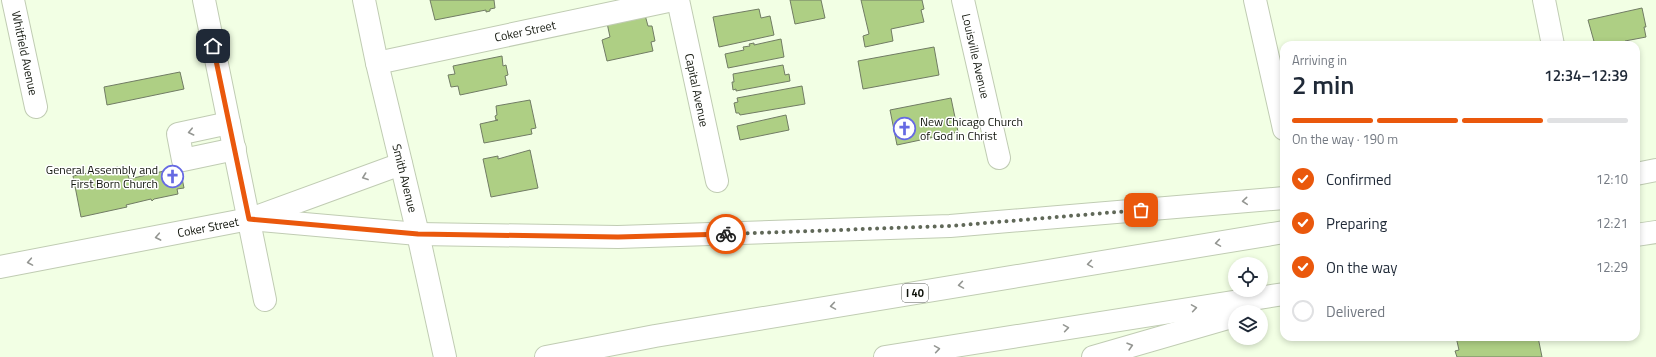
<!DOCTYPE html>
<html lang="en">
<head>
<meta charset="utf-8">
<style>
	body { margin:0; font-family:"Titillium Web",sans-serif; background:#f6f6f7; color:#1f2937; height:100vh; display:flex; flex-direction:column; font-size:15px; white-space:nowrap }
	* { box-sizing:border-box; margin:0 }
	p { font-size:13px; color:#747a83 }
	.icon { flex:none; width:22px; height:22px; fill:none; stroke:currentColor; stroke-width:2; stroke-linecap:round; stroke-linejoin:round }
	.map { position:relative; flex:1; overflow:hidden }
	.sheet { position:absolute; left:1280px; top:41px; width:360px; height:300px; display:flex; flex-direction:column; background:#fff; border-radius:12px; box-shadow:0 2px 6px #0003 }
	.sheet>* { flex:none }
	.fabs { position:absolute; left:1228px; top:257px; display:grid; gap:8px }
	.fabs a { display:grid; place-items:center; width:40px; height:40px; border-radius:50%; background:#fff; box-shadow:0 2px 6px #0003; font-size:20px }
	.pin { position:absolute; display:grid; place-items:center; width:34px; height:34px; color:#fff; margin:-17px; border-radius:8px; box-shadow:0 2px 6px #0006 }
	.courier { position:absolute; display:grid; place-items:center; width:40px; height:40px; margin:-20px; border:3px solid #ea580c; border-radius:50%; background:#fff; color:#222; box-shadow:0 1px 5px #0007 }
	.headline em { font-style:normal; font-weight:600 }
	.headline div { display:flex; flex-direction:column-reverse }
	.headline { display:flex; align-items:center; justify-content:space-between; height:68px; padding:0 12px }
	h1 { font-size:26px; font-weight:600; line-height:30px }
	.bar { display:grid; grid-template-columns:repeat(4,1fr); gap:6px 4px; align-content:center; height:48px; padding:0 12px }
	.bar i { height:5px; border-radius:3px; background:#e0e1e3 }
	.bar .selected { background:#ea580c }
	.bar p { grid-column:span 4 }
	ol { padding:0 12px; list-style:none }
	li { display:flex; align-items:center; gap:12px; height:44px }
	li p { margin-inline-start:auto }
	li .icon { padding:4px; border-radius:50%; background:#ea580c; color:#fff; stroke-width:4 }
	li:last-child { color:#747a83 }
	li i { width:22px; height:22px; border:2px solid #e0e1e3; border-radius:50% }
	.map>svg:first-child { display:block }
	.building { fill:#aecf84; stroke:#717c64 }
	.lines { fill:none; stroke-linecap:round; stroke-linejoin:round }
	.minor-casing { stroke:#c0ccb3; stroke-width:24 }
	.major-casing { stroke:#c0ccb3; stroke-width:24 }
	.highway-casing { stroke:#c0ccb3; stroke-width:24 }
	.minor { stroke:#fff; stroke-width:22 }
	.major { stroke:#fff; stroke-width:22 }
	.highway { stroke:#fff; stroke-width:22 }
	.oneway { stroke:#949692 }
	.done { stroke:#606858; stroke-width:4; stroke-dasharray:0 7.2 }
	.route { stroke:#ea580c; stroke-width:5 }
	.labels { text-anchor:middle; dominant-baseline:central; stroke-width:3; stroke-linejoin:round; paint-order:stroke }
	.shield { fill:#fff; stroke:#595c56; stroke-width:1 }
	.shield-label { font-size:11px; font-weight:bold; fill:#12160d }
	.street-label { font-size:12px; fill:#12160d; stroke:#fff }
	.poi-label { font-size:12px; fill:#12160d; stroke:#fff; text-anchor:start }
</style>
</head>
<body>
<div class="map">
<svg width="1656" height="357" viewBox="0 0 1656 357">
	<rect width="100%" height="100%" fill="#f2ffe4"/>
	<g class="building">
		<path d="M 430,0 L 494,0 L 495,8 L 490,9 L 490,11 L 486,12 L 486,10 L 435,20 Z"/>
		<path d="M 790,0 L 821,0 L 825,18 L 795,24 Z"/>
		<path d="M 861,0 L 922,0 L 924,9 L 921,10 L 924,22 L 891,29 L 893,41 L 865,47 L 863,36 L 869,34 Z"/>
		<path d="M 1642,8 L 1646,27 L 1644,27 L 1646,37 L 1625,41 L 1626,45 L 1595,45 L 1588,20 Z"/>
		<path d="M 759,9 L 761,18 L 770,16 L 774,35 L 719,47 L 713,17 Z"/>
		<path d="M 645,15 L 648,26 L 652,26 L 655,41 L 651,42 L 653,51 L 607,61 L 602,40 L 610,37 L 607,23 Z"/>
		<path d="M 781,39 L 784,57 L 728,68 L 725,54 L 744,50 L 743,47 L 750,46 L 749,44 L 754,43 L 754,45 Z"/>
		<path d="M 934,47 L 939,75 L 863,89 L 858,61 Z"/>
		<path d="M 502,56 L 503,66 L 506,65 L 508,75 L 505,76 L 507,85 L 460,95 L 458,86 L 451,87 L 448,75 L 455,74 L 453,66 Z"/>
		<path d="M 783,65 L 785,75 L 789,74 L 790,81 L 736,91 L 736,89 L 733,90 L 732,82 L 734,82 L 733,74 Z"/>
		<path d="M 180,72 L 184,89 L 107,105 L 104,87 Z"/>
		<path d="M 802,86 L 805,104 L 740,115 L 739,113 L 736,113 L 734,103 L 738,102 L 737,98 Z"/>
		<path d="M 951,98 L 958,132 L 897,145 L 890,110 Z"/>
		<path d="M 530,100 L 536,128 L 531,129 L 532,134 L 484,143 L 480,124 L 498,120 L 496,120 L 495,116 L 497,115 L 496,106 Z"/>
		<path d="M 786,115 L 789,130 L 740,140 L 737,126 Z"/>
		<path d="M 530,150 L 538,188 L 491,197 L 483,159 L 498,156 L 498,159 Z"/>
		<path d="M 118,167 L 120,172 L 127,170 L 129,179 L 173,169 L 174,174 L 181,173 L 184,188 L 177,189 L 178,194 L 154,199 L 152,201 L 151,199 L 126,205 L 127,207 L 81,217 L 73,176 Z"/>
		<path d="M 1456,337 L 1538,337 L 1542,357 L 1457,357 L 1455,351 L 1459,350 Z"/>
	</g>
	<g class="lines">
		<defs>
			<g id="minor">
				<path d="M 13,0 L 36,107"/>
				<path d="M 204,0 L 265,300"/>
				<path d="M 678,0 L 717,181"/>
				<path d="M 963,0 L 999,158"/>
				<path d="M 1255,0 L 1284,129"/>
				<path d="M 1544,0 L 1553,45"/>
				<path d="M 377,63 L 673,0"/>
				<path d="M 229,123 L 178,134 L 183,160 L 235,149"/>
			</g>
			<g id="major">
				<path d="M 364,0 L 377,63 L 418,234 L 445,357"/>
				<path d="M 256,217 L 401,164"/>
				<path d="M 0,267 L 249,219 L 418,234"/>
			</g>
			<g id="highway">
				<path d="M 1636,174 L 1656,170"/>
				<path d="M 418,234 L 618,237 L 950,226 L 1284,198"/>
				<path d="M 1636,235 L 1656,232"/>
				<path d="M 546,357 L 655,336 L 1284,232"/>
				<path d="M 885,357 L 1284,294"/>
				<path d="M 1093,357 L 1235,316"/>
			</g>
		</defs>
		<use href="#minor" class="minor-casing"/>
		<use href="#major" class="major-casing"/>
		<use href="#highway" class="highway-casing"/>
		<use href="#minor" class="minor"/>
		<use href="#major" class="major"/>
		<use href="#highway" class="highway"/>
	</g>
	<defs><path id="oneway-chevron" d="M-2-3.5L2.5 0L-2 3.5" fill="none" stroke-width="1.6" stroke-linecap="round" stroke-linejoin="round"/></defs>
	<g class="oneway">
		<use href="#oneway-chevron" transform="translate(191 132) rotate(167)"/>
		<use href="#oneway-chevron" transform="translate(365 177) rotate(160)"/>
		<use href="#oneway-chevron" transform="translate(1245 201) rotate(175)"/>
		<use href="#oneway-chevron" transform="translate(158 237) rotate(169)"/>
		<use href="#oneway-chevron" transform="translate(1218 243) rotate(171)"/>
		<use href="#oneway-chevron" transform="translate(30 262) rotate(170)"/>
		<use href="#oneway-chevron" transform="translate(1090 264) rotate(171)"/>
		<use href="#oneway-chevron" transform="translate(961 285) rotate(171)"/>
		<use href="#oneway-chevron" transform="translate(833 306) rotate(171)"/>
		<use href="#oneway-chevron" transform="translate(1194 308) rotate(-9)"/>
		<use href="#oneway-chevron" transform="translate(1066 328) rotate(-9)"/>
		<use href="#oneway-chevron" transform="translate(1130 346) rotate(-16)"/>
		<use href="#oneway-chevron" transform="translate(937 349) rotate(-9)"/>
	</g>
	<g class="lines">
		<path class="done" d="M 726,234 L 950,226 L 1141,210"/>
		<path class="route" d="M 213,46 L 249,219 L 418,234 L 618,237 L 726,234"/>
	</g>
	<defs>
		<symbol id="church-ring" viewBox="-11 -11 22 22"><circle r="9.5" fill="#fff" stroke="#666ae3" stroke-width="1.5"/><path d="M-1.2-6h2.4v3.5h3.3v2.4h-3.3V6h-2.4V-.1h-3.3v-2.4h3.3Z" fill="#666ae3"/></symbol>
	</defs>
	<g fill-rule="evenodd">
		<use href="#church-ring" x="892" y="116" width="25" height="25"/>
		<use href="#church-ring" x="160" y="164" width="25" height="25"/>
	</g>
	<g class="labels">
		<rect class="shield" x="902" y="284" width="26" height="18" rx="3"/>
		<g class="shield-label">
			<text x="915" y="293">I 40</text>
		</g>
		<g class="street-label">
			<text transform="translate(525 31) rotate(-12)">Coker Street</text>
			<text transform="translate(25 53) rotate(78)">Whitfield Avenue</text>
			<text transform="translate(976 56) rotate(77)">Louisville Avenue</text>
			<text transform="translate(697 90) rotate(78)">Capital Avenue</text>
			<text transform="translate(405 178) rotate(76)">Smith Avenue</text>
			<text transform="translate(208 227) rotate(-11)">Coker Street</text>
		</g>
		<g class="poi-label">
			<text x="920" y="121">New Chicago Church<tspan x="920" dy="14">of God in Christ</tspan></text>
			<text x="158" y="169" text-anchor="end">General Assembly and<tspan x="158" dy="14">First Born Church</tspan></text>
		</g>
	</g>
</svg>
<div class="fabs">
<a><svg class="icon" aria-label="locate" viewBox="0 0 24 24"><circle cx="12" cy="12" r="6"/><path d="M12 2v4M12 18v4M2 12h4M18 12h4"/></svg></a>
<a><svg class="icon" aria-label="layers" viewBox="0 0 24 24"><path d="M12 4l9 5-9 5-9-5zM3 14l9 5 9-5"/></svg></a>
</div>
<div class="pin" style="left:1141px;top:210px;background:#ea580c"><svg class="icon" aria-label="bag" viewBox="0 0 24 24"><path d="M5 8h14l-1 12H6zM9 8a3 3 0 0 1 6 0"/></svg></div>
<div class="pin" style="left:213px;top:46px;background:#1f2937"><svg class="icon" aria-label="home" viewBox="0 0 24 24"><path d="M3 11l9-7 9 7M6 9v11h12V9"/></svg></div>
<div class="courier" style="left:726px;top:234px"><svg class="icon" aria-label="bike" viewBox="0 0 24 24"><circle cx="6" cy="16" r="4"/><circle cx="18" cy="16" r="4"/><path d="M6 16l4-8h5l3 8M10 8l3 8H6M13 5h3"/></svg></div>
<section class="sheet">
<div class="headline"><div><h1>2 min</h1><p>Arriving in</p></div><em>12:34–12:39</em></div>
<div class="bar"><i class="selected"></i><i class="selected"></i><i class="selected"></i><i></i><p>On the way · 190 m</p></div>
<ol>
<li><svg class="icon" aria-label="check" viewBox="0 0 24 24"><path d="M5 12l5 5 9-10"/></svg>Confirmed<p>12:10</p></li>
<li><svg class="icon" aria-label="check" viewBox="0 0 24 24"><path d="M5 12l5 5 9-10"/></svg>Preparing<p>12:21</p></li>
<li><svg class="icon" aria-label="check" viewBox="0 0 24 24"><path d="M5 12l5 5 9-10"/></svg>On the way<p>12:29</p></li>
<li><i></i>Delivered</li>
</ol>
</section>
</div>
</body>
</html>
